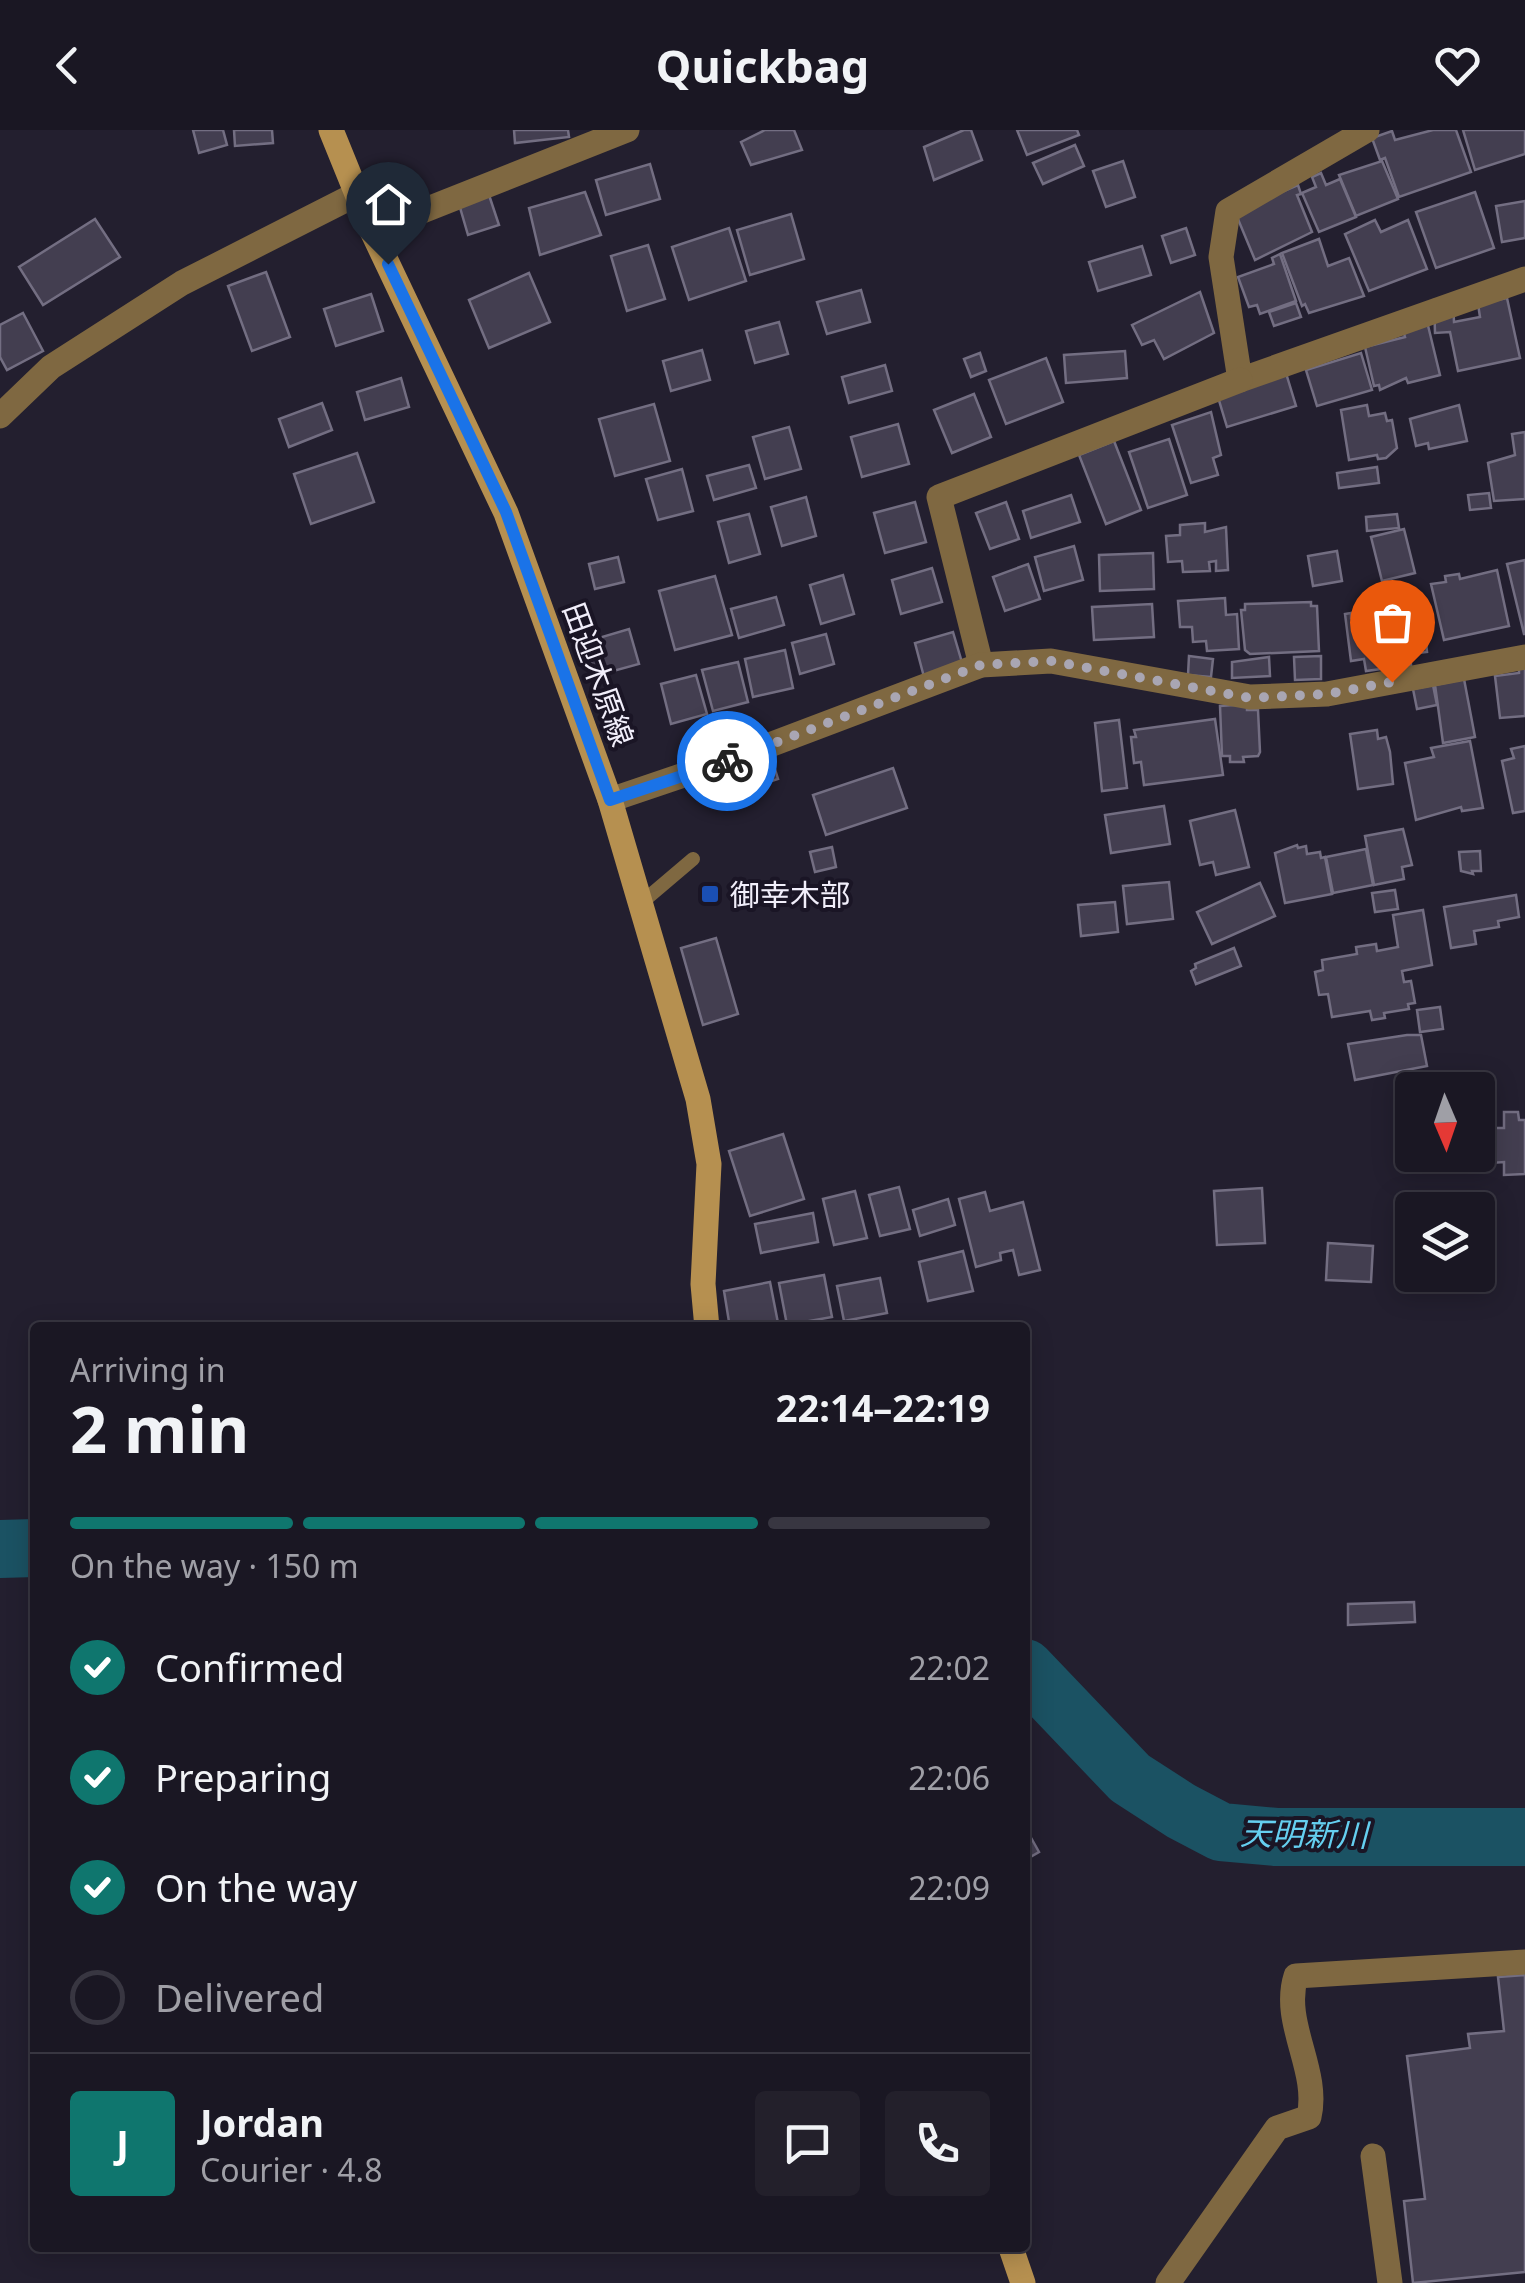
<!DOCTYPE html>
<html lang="en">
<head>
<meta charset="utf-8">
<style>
	body { margin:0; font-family:"Noto Sans","Noto Sans JP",sans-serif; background:#23202b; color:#f1f3f6; height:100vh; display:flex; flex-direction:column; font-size:38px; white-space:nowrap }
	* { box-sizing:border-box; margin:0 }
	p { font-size:32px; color:#9f9fa6 }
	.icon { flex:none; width:55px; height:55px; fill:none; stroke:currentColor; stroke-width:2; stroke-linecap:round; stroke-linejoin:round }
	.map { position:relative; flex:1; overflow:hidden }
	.panel { position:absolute; left:30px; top:1192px; width:1000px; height:930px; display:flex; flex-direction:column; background:#1a1723; border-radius:10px; box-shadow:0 5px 25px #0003,0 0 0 2px #383641 }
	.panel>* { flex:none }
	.needle { width:65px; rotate:178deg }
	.buttons { position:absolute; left:1395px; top:942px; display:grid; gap:20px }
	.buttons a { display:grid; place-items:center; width:100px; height:100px; border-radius:10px; background:#1a1723; box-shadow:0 5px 25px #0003,0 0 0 2px #383641; font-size:50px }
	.pin { position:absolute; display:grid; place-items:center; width:85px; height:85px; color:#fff; margin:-102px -42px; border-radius:50% 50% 50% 0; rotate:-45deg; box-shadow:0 0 10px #0007 }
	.pin .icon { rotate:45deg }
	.courier { position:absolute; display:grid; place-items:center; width:100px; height:100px; margin:-50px; border:8px solid #1a73e8; border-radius:50%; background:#fff; color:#222; box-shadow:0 2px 12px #0007 }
	.summary em { font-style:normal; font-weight:700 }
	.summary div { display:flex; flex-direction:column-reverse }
	.summary { display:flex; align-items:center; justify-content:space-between; height:170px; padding:0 40px }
	h1 { font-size:65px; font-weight:700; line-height:75px }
	.bar { display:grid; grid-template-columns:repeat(4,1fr); gap:15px 10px; align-content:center; height:120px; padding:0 40px }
	.bar i { height:12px; border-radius:8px; background:#383641 }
	.bar .active { background:#0f766e }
	.bar p { grid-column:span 4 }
	.line { display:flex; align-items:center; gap:25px; padding:0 40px; border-top:2px solid #383641 }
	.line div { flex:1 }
	.round { display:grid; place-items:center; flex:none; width:105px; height:105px; border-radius:10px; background:#23202b }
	ol { padding:0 40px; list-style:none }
	li { display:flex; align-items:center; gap:30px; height:110px }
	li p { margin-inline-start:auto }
	li .icon { padding:10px; border-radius:50%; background:#0f766e; color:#fff; stroke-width:4 }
	li:last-child { color:#9f9fa6 }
	li i { width:55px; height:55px; border:5px solid #383641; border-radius:50% }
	header { display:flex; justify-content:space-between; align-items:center; height:130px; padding:0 40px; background:#1a1723; font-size:45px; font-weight:700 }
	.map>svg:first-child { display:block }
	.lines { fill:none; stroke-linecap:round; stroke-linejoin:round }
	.river { stroke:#1b5263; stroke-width:58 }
	.building { fill:#433e50; stroke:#736e82; stroke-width:2.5 }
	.lane { stroke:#7f6841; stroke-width:14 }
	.street { stroke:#7f6841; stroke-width:25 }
	.secondary { stroke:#b69050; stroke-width:25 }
	.done { stroke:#a9a6b3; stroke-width:10; stroke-dasharray:0 18 }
	.route { stroke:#1a73e8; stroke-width:12 }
	.transit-dot { fill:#1a4fb4; stroke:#1a1525; stroke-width:4 }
	.labels { text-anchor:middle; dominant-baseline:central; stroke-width:8; stroke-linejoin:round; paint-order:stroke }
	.street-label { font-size:30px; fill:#f1eefa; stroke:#1a1525 }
	.poi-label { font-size:30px; fill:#f1eefa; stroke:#1a1525; text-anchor:start }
	.water-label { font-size:32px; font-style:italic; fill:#65cff0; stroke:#1a1525 }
</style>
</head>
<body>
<header><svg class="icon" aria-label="back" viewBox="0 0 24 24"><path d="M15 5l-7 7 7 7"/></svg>Quickbag<svg class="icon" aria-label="heart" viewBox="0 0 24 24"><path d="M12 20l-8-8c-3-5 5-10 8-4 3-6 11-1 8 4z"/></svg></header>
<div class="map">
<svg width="1525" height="2153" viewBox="0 0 1525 2153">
	<rect width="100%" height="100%" fill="#231f2f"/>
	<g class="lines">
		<g class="river">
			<path d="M 0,1419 L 35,1418"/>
			<path d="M 1025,1538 L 1130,1648 L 1181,1681 L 1221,1702 L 1276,1707 L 1525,1707"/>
		</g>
	</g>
	<g class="building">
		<path d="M 193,0 L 223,0 L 227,15 L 199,23 Z"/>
		<path d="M 234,0 L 272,0 L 273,13 L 235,16 Z"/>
		<path d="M 514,0 L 568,0 L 569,7 L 515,13 Z"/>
		<path d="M 794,0 L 802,20 L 751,35 L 741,12 L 765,0 Z"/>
		<path d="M 964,0 L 971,0 L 982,30 L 934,50 L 924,17 Z"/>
		<path d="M 1017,0 L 1077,0 L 1079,5 L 1027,25 Z"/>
		<path d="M 1433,0 L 1456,0 L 1471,42 L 1399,67 L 1385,28 L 1380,30 L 1372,8 L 1392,1 L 1395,10 Z"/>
		<path d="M 1463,0 L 1525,0 L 1525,24 L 1475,40 Z"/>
		<path d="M 1075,15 L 1084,36 L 1043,54 L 1033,33 Z"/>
		<path d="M 1123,31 L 1135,67 L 1106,77 L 1093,41 Z"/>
		<path d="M 1382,31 L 1398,69 L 1356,86 L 1339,45 Z"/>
		<path d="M 650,34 L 660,69 L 606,85 L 596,50 Z"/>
		<path d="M 1321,43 L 1326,55 L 1340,49 L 1356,87 L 1319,102 L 1302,63 L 1316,57 L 1312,47 Z"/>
		<path d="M 1298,55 L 1301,64 L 1297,65 L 1312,102 L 1255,130 L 1235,82 Z"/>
		<path d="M 585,62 L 601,105 L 540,125 L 529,78 Z"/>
		<path d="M 1475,62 L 1494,118 L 1436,138 L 1416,82 Z"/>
		<path d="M 489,65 L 499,95 L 468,105 L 459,74 Z"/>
		<path d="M 1525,71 L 1525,108 L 1502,112 L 1496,76 Z"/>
		<path d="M 791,84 L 804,129 L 750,145 L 737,100 Z"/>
		<path d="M 95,89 L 120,127 L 43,175 L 19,137 Z"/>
		<path d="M 1375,90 L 1381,102 L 1408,90 L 1427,139 L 1369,161 L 1345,104 Z"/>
		<path d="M 729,98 L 746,151 L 689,170 L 672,117 Z"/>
		<path d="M 1186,98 L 1195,125 L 1171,133 L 1162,106 Z"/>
		<path d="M 1319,109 L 1328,136 L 1349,128 L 1364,166 L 1309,183 L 1305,174 L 1302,176 L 1282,123 Z"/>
		<path d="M 648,115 L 665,169 L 627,181 L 611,126 Z"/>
		<path d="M 1142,116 L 1151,145 L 1098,161 L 1089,132 Z"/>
		<path d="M 1280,124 L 1296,171 L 1260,184 L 1257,175 L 1249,177 L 1238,147 L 1274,134 L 1272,128 Z"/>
		<path d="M 266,142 L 290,207 L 252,221 L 228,156 Z"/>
		<path d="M 529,143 L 550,192 L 489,218 L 469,170 Z"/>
		<path d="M 861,160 L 870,192 L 827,204 L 817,172 Z"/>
		<path d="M 1200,162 L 1214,203 L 1164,229 L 1154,210 L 1142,215 L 1132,195 Z"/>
		<path d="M 371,164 L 383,201 L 336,216 L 324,179 Z"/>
		<path d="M 1507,168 L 1520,228 L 1458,241 L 1450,202 L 1435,203 L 1434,170 L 1453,170 L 1454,192 L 1480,187 L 1478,174 Z"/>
		<path d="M 1296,173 L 1301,187 L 1274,196 L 1269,182 Z"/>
		<path d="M 1424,179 L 1440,245 L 1408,253 L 1406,248 L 1380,260 L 1379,255 L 1374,256 L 1365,217 L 1405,207 L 1399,185 Z"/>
		<path d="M 23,183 L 43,221 L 7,240 L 0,227 L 0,195 Z"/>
		<path d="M 779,192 L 788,224 L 755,233 L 746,201 Z"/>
		<path d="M 702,220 L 710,250 L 671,261 L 663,231 Z"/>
		<path d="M 1125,221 L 1127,248 L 1066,253 L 1064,225 Z"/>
		<path d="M 980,223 L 986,241 L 971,247 L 964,229 Z"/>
		<path d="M 1361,223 L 1372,260 L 1317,276 L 1306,240 Z"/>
		<path d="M 1046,228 L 1063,272 L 1006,294 L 989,250 Z"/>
		<path d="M 1282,230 L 1296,276 L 1227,297 L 1218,267 Z"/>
		<path d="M 885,235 L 892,261 L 849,273 L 842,247 Z"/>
		<path d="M 401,248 L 409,277 L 365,290 L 357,262 Z"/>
		<path d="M 974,264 L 991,307 L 952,323 L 934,280 Z"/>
		<path d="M 322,273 L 332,300 L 289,317 L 279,289 Z"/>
		<path d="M 654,274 L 670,331 L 615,346 L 599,289 Z"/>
		<path d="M 1367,275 L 1369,286 L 1385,283 L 1387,291 L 1392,290 L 1397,318 L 1386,328 L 1378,329 L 1377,325 L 1349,330 L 1341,280 Z"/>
		<path d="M 1459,275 L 1467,311 L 1429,319 L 1428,313 L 1416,316 L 1410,289 Z"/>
		<path d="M 1211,282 L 1221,325 L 1213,328 L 1218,345 L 1191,353 L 1172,295 Z"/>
		<path d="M 898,294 L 909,334 L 862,347 L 851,307 Z"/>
		<path d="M 789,297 L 801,339 L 765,349 L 753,307 Z"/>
		<path d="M 1525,302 L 1525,369 L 1494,371 L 1488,333 L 1515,325 L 1512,304 Z"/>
		<path d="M 1169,309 L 1187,365 L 1148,378 L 1129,322 Z"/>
		<path d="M 1114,311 L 1141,380 L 1106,394 L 1079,325 Z"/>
		<path d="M 357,323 L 374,372 L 311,394 L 294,344 Z"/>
		<path d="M 749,335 L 756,358 L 714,370 L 707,346 Z"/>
		<path d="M 1377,337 L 1379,353 L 1339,358 L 1337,343 Z"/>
		<path d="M 682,339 L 693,381 L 658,390 L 646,349 Z"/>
		<path d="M 1489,363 L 1491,378 L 1470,380 L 1468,365 Z"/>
		<path d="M 1071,365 L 1080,392 L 1031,408 L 1023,381 Z"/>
		<path d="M 806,367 L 816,406 L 782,416 L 771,377 Z"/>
		<path d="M 915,372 L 926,412 L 885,423 L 874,383 Z"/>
		<path d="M 1006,372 L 1019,409 L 990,419 L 976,383 Z"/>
		<path d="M 749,384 L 760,424 L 729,433 L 718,392 Z"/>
		<path d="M 1397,384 L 1399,398 L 1367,401 L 1366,387 Z"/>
		<path d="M 1205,393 L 1205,402 L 1226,397 L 1228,440 L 1216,441 L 1216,431 L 1209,432 L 1210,441 L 1183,442 L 1182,431 L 1168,432 L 1166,406 L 1180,405 L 1180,395 Z"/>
		<path d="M 1404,399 L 1415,443 L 1382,451 L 1371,407 Z"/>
		<path d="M 1074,416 L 1083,450 L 1044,461 L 1035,427 Z"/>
		<path d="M 1337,421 L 1342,451 L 1313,456 L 1308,426 Z"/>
		<path d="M 1153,423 L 1154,459 L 1100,461 L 1099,425 Z"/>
		<path d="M 618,427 L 624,452 L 595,459 L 589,434 Z"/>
		<path d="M 1525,430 L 1525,504 L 1524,504 L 1507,434 Z"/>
		<path d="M 1028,434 L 1040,469 L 1005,481 L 993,447 Z"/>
		<path d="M 932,438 L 942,472 L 901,484 L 892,450 Z"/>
		<path d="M 1497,440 L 1509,496 L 1444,510 L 1431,454 L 1446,452 L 1445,446 L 1459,444 L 1460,449 Z"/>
		<path d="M 843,445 L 854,484 L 821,494 L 810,455 Z"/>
		<path d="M 715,446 L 732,505 L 675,520 L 659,461 Z"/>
		<path d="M 776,467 L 784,495 L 739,508 L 731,479 Z"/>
		<path d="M 1225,468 L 1226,485 L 1237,484 L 1239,519 L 1207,521 L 1206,511 L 1193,512 L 1192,497 L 1180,497 L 1178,471 Z"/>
		<path d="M 1311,472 L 1311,476 L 1317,476 L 1319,521 L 1250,524 L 1245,520 L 1241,480 L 1245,480 L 1245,474 Z"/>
		<path d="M 1408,473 L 1408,477 L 1422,475 L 1427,522 L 1410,524 L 1411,535 L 1366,541 L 1364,529 L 1351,531 L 1345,484 L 1351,483 L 1351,488 L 1374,485 L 1374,481 L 1391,479 L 1391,474 Z"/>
		<path d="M 1152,474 L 1154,507 L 1094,510 L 1092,477 Z"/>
		<path d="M 629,499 L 639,534 L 595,546 L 585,512 Z"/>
		<path d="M 953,502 L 963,536 L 924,547 L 915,513 Z"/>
		<path d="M 826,504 L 834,534 L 800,544 L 792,513 Z"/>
		<path d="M 785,520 L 793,558 L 753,567 L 745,529 Z"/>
		<path d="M 1189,526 L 1213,529 L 1211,547 L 1188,545 Z"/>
		<path d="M 1321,526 L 1321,549 L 1295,550 L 1294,527 Z"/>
		<path d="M 1269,527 L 1270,546 L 1232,548 L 1232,532 Z"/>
		<path d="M 738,532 L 748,572 L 713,581 L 702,540 Z"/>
		<path d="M 1525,538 L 1525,586 L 1500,588 L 1495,546 L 1519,543 L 1519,539 Z"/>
		<path d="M 696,545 L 707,584 L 671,594 L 661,554 Z"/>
		<path d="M 1464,549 L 1475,607 L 1443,613 L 1435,555 Z"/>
		<path d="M 1433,555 L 1437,575 L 1417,579 L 1413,559 Z"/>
		<path d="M 1247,574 L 1247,580 L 1258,580 L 1260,622 L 1258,626 L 1243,627 L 1244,632 L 1230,632 L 1230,626 L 1222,626 L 1220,576 Z"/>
		<path d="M 1215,589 L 1223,645 L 1144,655 L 1141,632 L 1134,633 L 1131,607 L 1136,607 L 1134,600 Z"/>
		<path d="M 1119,590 L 1127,658 L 1102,661 L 1095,593 Z"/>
		<path d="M 1377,600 L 1378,609 L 1386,607 L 1390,622 L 1393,654 L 1358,659 L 1350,604 Z"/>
		<path d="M 1470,611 L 1483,678 L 1462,681 L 1461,677 L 1416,690 L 1405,633 L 1434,627 L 1431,618 Z"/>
		<path d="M 1525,616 L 1525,681 L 1513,683 L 1502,631 L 1514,628 L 1511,619 Z"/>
		<path d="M 774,636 L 778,649 L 756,656 L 751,643 Z"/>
		<path d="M 893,638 L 907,678 L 826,705 L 813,665 Z"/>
		<path d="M 1164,676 L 1170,714 L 1111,723 L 1105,685 Z"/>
		<path d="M 1235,680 L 1249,737 L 1216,745 L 1213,732 L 1200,735 L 1190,691 Z"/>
		<path d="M 1403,699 L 1412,735 L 1402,737 L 1404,749 L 1374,755 L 1365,706 Z"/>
		<path d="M 1297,715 L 1298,718 L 1306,716 L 1307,724 L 1320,722 L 1321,728 L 1325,727 L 1332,764 L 1285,773 L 1275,723 Z"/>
		<path d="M 832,717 L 836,737 L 815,742 L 810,722 Z"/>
		<path d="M 1366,719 L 1373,755 L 1333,763 L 1326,727 Z"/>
		<path d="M 1480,721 L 1481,741 L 1472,741 L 1473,744 L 1461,741 L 1459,722 Z"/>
		<path d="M 1169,752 L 1173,789 L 1127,794 L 1123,756 Z"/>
		<path d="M 1260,753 L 1275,786 L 1212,814 L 1197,782 Z"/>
		<path d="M 1395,760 L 1398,779 L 1375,782 L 1372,763 Z"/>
		<path d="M 1516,765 L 1519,787 L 1498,791 L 1499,797 L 1474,801 L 1476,814 L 1451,818 L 1444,777 Z"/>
		<path d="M 1115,772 L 1118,802 L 1081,806 L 1078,775 Z"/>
		<path d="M 1423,780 L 1432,835 L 1402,841 L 1404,852 L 1411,851 L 1415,873 L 1408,874 L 1409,879 L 1384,883 L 1385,888 L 1372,890 L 1370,881 L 1332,887 L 1328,864 L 1319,865 L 1315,842 L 1323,840 L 1322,830 L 1357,824 L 1356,817 L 1376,814 L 1377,821 L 1398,817 L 1393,785 Z"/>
		<path d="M 716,808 L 738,884 L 703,895 L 681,818 Z"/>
		<path d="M 1234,818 L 1241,836 L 1196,854 L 1191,841 L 1196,838 L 1195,834 Z"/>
		<path d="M 1440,877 L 1443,899 L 1420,902 L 1417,880 Z"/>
		<path d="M 1407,905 L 1421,905 L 1427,936 L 1355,950 L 1348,914 Z"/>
		<path d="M 1412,966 L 1412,1009 L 1406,1010 L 1401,967 Z"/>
		<path d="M 1504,982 L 1518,982 L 1519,990 L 1525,990 L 1525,1044 L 1504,1045 L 1504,1032 L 1491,1033 L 1490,998 L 1504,998 Z"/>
		<path d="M 783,1004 L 804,1069 L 750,1086 L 729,1021 Z"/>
		<path d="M 899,1057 L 910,1099 L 880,1106 L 869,1065 Z"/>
		<path d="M 1262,1058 L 1265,1113 L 1217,1115 L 1214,1061 Z"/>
		<path d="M 855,1061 L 867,1108 L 834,1115 L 823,1069 Z"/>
		<path d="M 985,1062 L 990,1081 L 1023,1072 L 1040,1140 L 1019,1145 L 1013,1120 L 1000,1123 L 1001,1130 L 976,1137 L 959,1069 Z"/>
		<path d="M 948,1069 L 955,1095 L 920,1106 L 913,1080 Z"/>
		<path d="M 813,1083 L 818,1112 L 761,1123 L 755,1094 Z"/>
		<path d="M 1328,1113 L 1373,1116 L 1371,1152 L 1326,1150 Z"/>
		<path d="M 963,1121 L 973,1161 L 928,1171 L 919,1132 Z"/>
		<path d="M 824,1145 L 832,1187 L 787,1195 L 779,1153 Z"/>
		<path d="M 880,1148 L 887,1183 L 844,1191 L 837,1156 Z"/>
		<path d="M 770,1152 L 779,1198 L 730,1198 L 724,1161 Z"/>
		<path d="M 1414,1472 L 1415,1492 L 1348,1495 L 1348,1474 Z"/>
		<path d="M 1025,1697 L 1039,1722 L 1025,1730 Z"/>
		<path d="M 1525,1845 L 1525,2142 L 1413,2153 L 1404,2071 L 1425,2069 L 1407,1926 L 1470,1918 L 1468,1904 L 1504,1901 L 1498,1847 Z"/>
	</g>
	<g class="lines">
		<path class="lane" d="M 640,774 L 693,729"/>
		<g class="street">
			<path d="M 1367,0 L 1228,81 L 1221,127 L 1240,250 L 1525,149"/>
			<path d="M 372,101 L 627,0"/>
			<path d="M 0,286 L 51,237 L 182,153 L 357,64"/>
			<path d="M 981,535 L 939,367 L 1240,250"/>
			<path d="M 610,670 L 746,624 L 981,535 L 1051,531 L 1250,567 L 1327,564 L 1525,527"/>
			<path d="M 1373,2026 L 1390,2153"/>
			<path d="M 1168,2153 L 1277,1998 L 1309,1987 C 1320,1940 1281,1893 1296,1846 L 1525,1832"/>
		</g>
		<g class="secondary">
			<path d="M 331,0 L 372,101 L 506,383 L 610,670 L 698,969 L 709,1034 L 703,1154 L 707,1198"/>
			<path d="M 1011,2118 L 1023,2153"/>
		</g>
	</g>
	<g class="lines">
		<path class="done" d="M 727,631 L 981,535 L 1051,531 L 1250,568 L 1327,564 L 1392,552"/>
		<path class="route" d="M 388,134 L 506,382 L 610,670 L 727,631"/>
	</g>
	<rect class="transit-dot" x="700" y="754" width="20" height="20" rx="5"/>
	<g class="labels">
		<g class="street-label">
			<text transform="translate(599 544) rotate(70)">田迎木原線</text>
		</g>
		<g class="poi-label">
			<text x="730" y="764">御幸木部</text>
		</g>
		<g class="water-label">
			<text transform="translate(1304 1703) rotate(1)">天明新川</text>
		</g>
	</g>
</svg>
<div class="buttons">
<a><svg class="needle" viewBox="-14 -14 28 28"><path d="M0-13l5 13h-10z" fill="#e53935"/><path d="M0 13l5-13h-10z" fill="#9f9fa6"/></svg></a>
<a><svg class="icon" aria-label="layers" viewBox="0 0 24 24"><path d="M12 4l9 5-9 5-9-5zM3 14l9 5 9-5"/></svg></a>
</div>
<div class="pin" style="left:1392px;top:552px;background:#ea580c"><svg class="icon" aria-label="bag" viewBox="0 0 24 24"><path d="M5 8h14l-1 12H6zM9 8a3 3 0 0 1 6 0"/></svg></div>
<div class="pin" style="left:388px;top:134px;background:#1f2937"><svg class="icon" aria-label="home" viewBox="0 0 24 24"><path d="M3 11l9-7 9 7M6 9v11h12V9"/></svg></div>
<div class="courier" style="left:727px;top:631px"><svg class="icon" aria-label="bike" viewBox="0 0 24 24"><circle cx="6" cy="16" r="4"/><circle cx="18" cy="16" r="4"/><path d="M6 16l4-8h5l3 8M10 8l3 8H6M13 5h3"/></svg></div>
<section class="panel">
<div class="summary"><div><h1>2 min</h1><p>Arriving in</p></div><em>22:14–22:19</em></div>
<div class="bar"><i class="active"></i><i class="active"></i><i class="active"></i><i></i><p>On the way · 150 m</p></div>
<ol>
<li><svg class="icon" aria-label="check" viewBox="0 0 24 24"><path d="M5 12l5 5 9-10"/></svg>Confirmed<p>22:02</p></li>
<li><svg class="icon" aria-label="check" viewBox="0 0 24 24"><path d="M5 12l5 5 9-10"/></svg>Preparing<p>22:06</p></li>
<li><svg class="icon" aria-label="check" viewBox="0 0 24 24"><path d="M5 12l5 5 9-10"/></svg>On the way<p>22:09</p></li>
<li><i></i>Delivered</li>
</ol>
<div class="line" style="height:180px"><b class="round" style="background:#0f766e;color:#fff">J</b><div><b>Jordan</b><p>Courier · 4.8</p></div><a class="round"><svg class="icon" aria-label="chat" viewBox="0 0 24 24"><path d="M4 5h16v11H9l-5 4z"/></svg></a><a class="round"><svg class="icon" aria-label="phone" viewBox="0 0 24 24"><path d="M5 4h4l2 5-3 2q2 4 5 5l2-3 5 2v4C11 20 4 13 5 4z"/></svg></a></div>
</section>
</div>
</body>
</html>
